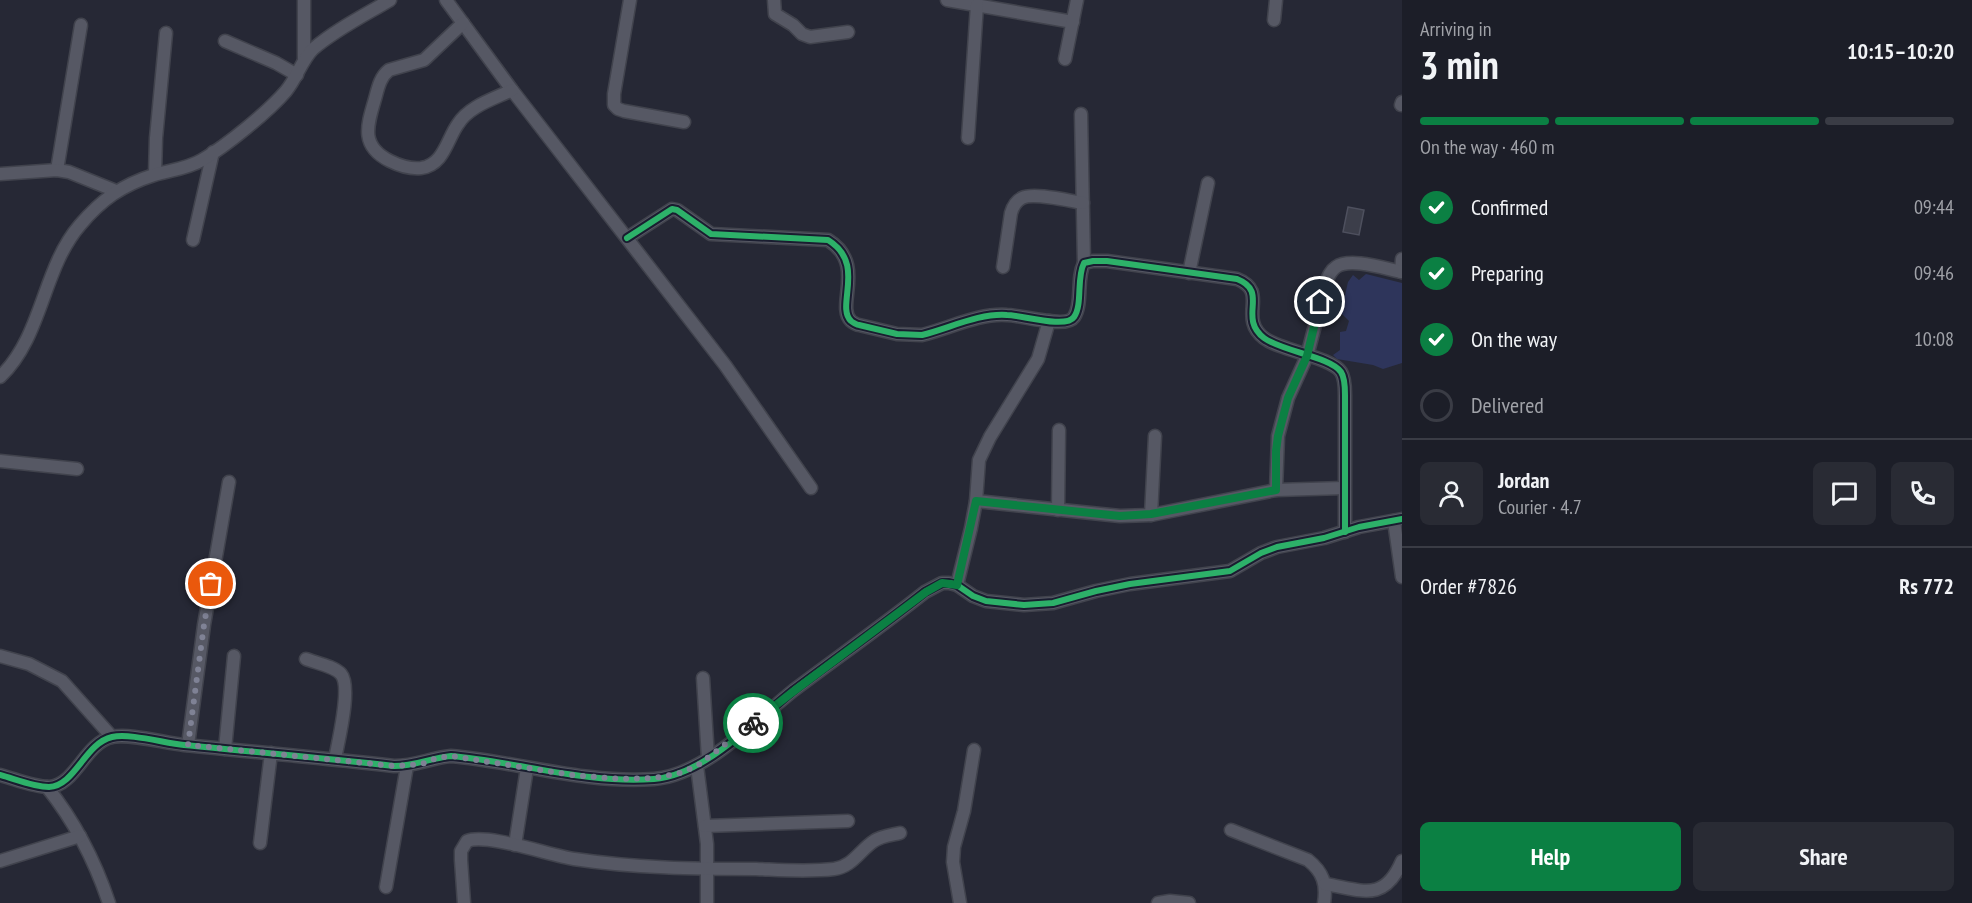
<!DOCTYPE html>
<html lang="en">
<head>
<meta charset="utf-8">
<style>
	body { margin:0; font-family:"PT Sans Narrow",sans-serif; background:#292b34; color:#f1f3f6; height:100vh; display:flex; flex-direction:column; font-size:22px; white-space:nowrap }
	* { box-sizing:border-box; margin:0 }
	p { font-size:20px; color:#a0a2a8 }
	.icon { flex:none; width:33px; height:33px; fill:none; stroke:currentColor; stroke-width:2; stroke-linecap:round; stroke-linejoin:round }
	.map { position:relative; flex:1; overflow:hidden }
	.side { display:flex; flex-direction:column; background:#1c1e28; width:570px }
	.side>* { flex:none }
	.pin { position:absolute; display:grid; place-items:center; width:51px; height:51px; color:#fff; margin:-26px; border:3px solid #fff; border-radius:50%; box-shadow:0 2px 6px #0007 }
	.courier { position:absolute; display:grid; place-items:center; width:60px; height:60px; margin:-30px; border:4px solid #0b8043; border-radius:50%; background:#fff; color:#222; box-shadow:0 2px 8px #0007 }
	.summary em { font-style:normal; font-weight:800 }
	.summary div { display:flex; flex-direction:column-reverse }
	.summary { display:flex; align-items:center; justify-content:space-between; height:102px; padding:0 18px }
	h1 { font-size:39px; font-weight:800; line-height:45px }
	.bar { display:grid; grid-template-columns:repeat(4,1fr); gap:9px 6px; align-content:center; height:72px; padding:0 18px }
	.bar i { height:8px; border-radius:4px; background:#3a3c45 }
	.bar .on { background:#0b8043 }
	.bar p { grid-column:span 4 }
	.line { display:flex; align-items:center; gap:15px; padding:0 18px; border-top:2px solid #3a3c45 }
	.line div { flex:1 }
	.round { display:grid; place-items:center; flex:none; width:63px; height:63px; border-radius:9px; background:#292b34 }
	ol { padding:0 18px; list-style:none }
	li { display:flex; align-items:center; gap:18px; height:66px }
	li p { margin-inline-start:auto }
	li .icon { padding:6px; border-radius:50%; background:#0b8043; color:#fff; stroke-width:4 }
	li:last-child { color:#a0a2a8 }
	li i { width:33px; height:33px; border:3px solid #3a3c45; border-radius:50% }
	.action { display:flex; gap:12px; margin-top:auto; padding:12px 18px }
	.action a { flex:1; height:69px; border-radius:9px; background:#0b8043; color:#fff; font-size:24px; font-weight:800; line-height:69px; text-align:center }
	.action a+a { background:#292b34; color:#f1f3f6 }
	main { display:flex; flex:1; min-height:0 }
	.map>svg:first-child { display:block }
	.water { fill:#2e355b }
	.building { fill:#3c3e4a; stroke:#4e505e; stroke-width:1.5 }
	.lines { fill:none; stroke-linecap:round; stroke-linejoin:round }
	.minor-casing { stroke:#41434d; stroke-width:15 }
	.minor { stroke:#565864; stroke-width:12 }
	.cycleway-casing { stroke:#1a1d30; stroke-width:10 }
	.cycleway { stroke:#2db169; stroke-width:6 }
	.done { stroke:#7f8295; stroke-width:6; stroke-dasharray:0 10.8 }
	.route { stroke:#0b8043; stroke-width:8 }
</style>
</head>
<body>
<main>
<div class="map">
<svg width="1402" height="903" viewBox="0 0 1402 903">
	<rect width="100%" height="100%" fill="#262835"/>
	<path class="water" d="M 1366,274 L 1402,283 L 1402,363 L 1383,369 L 1373,365 L 1337,359 L 1333,355 L 1340,350 L 1340,332 L 1346,331 L 1349,321 L 1341,313 L 1348,282 L 1353,275 L 1359,280 Z"/>
	<path class="building" d="M 1348,207 L 1364,210 L 1359,235 L 1343,232 Z"/>
	<g class="lines">
		<defs>
			<g id="minor">
				<path d="M 304,0 L 304,60"/>
				<path d="M 446,0 L 512,90 L 725,365 L 811,488"/>
				<path d="M 630,0 L 614,94 L 614,105 L 618,109 L 624,111 L 684,122"/>
				<path d="M 774,0 L 775,14 L 793,25 L 802,34 L 810,37 L 848,32"/>
				<path d="M 947,0 L 1073,22"/>
				<path d="M 1274,20 L 1276,0"/>
				<path d="M 463,23 L 424,60 L 389,70 C 380,77 378,88 375,99 C 367,126 360,146 390,161 C 400,166 411,169 421,168 C 444,165 447,139 458,124 C 469,106 494,99 512,90"/>
				<path d="M 225,41 L 276,63 L 297,75"/>
				<path d="M 1065,59 L 1077,0"/>
				<path d="M 1401,105 L 1402,102"/>
				<path d="M 1081,114 L 1084,263"/>
				<path d="M 968,138 L 977,5"/>
				<path d="M 57,170 L 81,25"/>
				<path d="M 0,174 L 57,170 L 69,172 L 116,191"/>
				<path d="M 155,174 L 156,138 L 166,33"/>
				<path d="M 627,238 L 672,209 L 677,210 L 711,234 L 828,240 C 867,264 835,306 851,321 C 852,322 857,325 859,325 L 897,334 L 922,335 C 950,328 979,313 1007,315 C 1021,315 1066,329 1074,317 C 1083,304 1076,279 1084,263 L 1093,261 L 1107,261 L 1237,279 C 1270,292 1237,317 1264,338 C 1281,351 1331,357 1341,372 C 1345,378 1345,388 1345,395 L 1345,532"/>
				<path d="M 193,240 L 213,152"/>
				<path d="M 1003,267 L 1011,213 C 1013,206 1016,201 1022,198 C 1034,192 1069,201 1083,203"/>
				<path d="M 1401,272 L 1402,259"/>
				<path d="M 1189,273 L 1208,183"/>
				<path d="M 0,377 C 43,336 42,269 80,225 C 101,200 122,185 154,175 C 170,170 187,169 202,160 C 226,146 268,112 286,91 C 297,78 301,61 313,49 C 335,30 365,15 390,0"/>
				<path d="M 0,461 L 77,469"/>
				<path d="M 1276,490 L 1278,436 L 1288,398 L 1307,356 L 1326,283 C 1328,277 1330,271 1336,267 C 1350,257 1386,269 1402,272"/>
				<path d="M 976,501 L 1120,516 L 1151,515 L 1276,490 L 1344,488"/>
				<path d="M 1058,510 L 1059,430"/>
				<path d="M 1151,515 L 1155,436"/>
				<path d="M 1394,521 L 1402,577"/>
				<path d="M 957,585 L 971,528 L 976,501 L 979,460 L 990,437 L 1038,359 L 1049,321"/>
				<path d="M 0,656 L 29,664 L 62,681 L 112,737"/>
				<path d="M 306,659 C 316,663 334,666 341,674 C 352,687 338,742 335,759"/>
				<path d="M 703,678 L 708,758"/>
				<path d="M 188,745 L 204,625 L 229,482"/>
				<path d="M 225,749 L 234,656"/>
				<path d="M 697,766 L 707,844 L 707,903"/>
				<path d="M 0,775 C 15,779 33,787 49,787 C 75,786 85,743 112,737 C 130,733 164,743 184,745 C 254,752 324,758 394,766 C 416,766 430,758 451,756 C 519,762 585,784 654,779 C 705,775 755,721 794,690 C 838,657 882,626 925,592 L 942,583 L 949,583 L 957,585 L 973,596 L 986,601 L 1024,605 L 1053,603 L 1096,591 L 1130,584 L 1230,571 L 1261,553 L 1277,547 L 1324,538 L 1359,527 L 1402,519"/>
				<path d="M 47,787 C 75,822 95,861 109,903"/>
				<path d="M 705,826 L 848,821"/>
				<path d="M 1231,830 L 1308,860 C 1323,872 1327,884 1324,903"/>
				<path d="M 260,843 L 271,753"/>
				<path d="M 515,845 L 527,768"/>
				<path d="M 0,861 L 80,836"/>
				<path d="M 1325,884 C 1362,890 1384,903 1402,861"/>
				<path d="M 386,887 L 407,766"/>
				<path d="M 464,903 L 461,860 L 461,851 L 467,841 C 487,833 549,855 574,859 C 634,868 695,869 756,869 C 782,870 809,872 834,869 C 852,867 860,850 874,841 C 881,836 892,835 900,833"/>
				<path d="M 960,903 L 953,862 L 954,847 L 964,811 L 974,750"/>
				<path d="M 1158,903 L 1170,901 L 1189,903"/>
			</g>
		</defs>
		<use href="#minor" class="minor-casing"/>
		<use href="#minor" class="minor"/>
		<defs>
			<g id="cycleway">
				<path d="M 627,238 L 672,209 L 677,210 L 711,234 L 828,240 C 867,264 835,306 851,321 C 852,322 857,325 859,325 L 897,334 L 922,335 C 950,328 979,313 1007,315 C 1021,315 1066,329 1074,317 C 1083,304 1076,279 1084,263 L 1093,261 L 1107,261 L 1237,279 C 1270,292 1237,317 1264,338 C 1281,351 1331,357 1341,372 C 1345,378 1345,388 1345,395 L 1345,532"/>
				<path d="M 0,775 C 15,779 33,787 49,787 C 75,786 85,743 112,737 C 130,733 164,743 184,745 C 254,752 324,758 394,766 C 416,766 430,758 451,756 C 519,762 585,784 654,779 C 705,775 755,721 794,690 C 838,657 882,626 925,592 L 942,583 L 949,583 L 957,585 L 973,596 L 986,601 L 1024,605 L 1053,603 L 1096,591 L 1130,584 L 1230,571 L 1261,553 L 1277,547 L 1324,538 L 1359,527 L 1402,519"/>
			</g>
		</defs>
		<use href="#cycleway" class="cycleway-casing"/>
		<use href="#cycleway" class="cycleway"/>
	</g>
	<g class="lines">
		<path class="done" d="M 211,584 L 204,625 L 188,745 L 394,766 L 422,764 L 437,758 L 451,756 L 572,775 L 621,779 L 655,778 L 680,773 L 697,766 L 753,723"/>
		<path class="route" d="M 753,723 L 794,691 L 926,592 L 942,583 L 957,585 L 976,501 L 1120,516 L 1151,514 L 1276,490 L 1276,451 L 1278,436 L 1288,398 L 1307,356 L 1320,302"/>
	</g>
</svg>
<div class="pin" style="left:211px;top:584px;background:#ea580c"><svg class="icon" aria-label="bag" viewBox="0 0 24 24"><path d="M5 8h14l-1 12H6zM9 8a3 3 0 0 1 6 0"/></svg></div>
<div class="pin" style="left:1320px;top:302px;background:#1f2937"><svg class="icon" aria-label="home" viewBox="0 0 24 24"><path d="M3 11l9-7 9 7M6 9v11h12V9"/></svg></div>
<div class="courier" style="left:753px;top:723px"><svg class="icon" aria-label="bike" viewBox="0 0 24 24"><circle cx="6" cy="16" r="4"/><circle cx="18" cy="16" r="4"/><path d="M6 16l4-8h5l3 8M10 8l3 8H6M13 5h3"/></svg></div>
</div>
<section class="side">
<div class="summary"><div><h1>3 min</h1><p>Arriving in</p></div><em>10:15–10:20</em></div>
<div class="bar"><i class="on"></i><i class="on"></i><i class="on"></i><i></i><p>On the way · 460 m</p></div>
<ol>
<li><svg class="icon" aria-label="check" viewBox="0 0 24 24"><path d="M5 12l5 5 9-10"/></svg>Confirmed<p>09:44</p></li>
<li><svg class="icon" aria-label="check" viewBox="0 0 24 24"><path d="M5 12l5 5 9-10"/></svg>Preparing<p>09:46</p></li>
<li><svg class="icon" aria-label="check" viewBox="0 0 24 24"><path d="M5 12l5 5 9-10"/></svg>On the way<p>10:08</p></li>
<li><i></i>Delivered</li>
</ol>
<div class="line" style="height:108px"><a class="round"><svg class="icon" aria-label="person" viewBox="0 0 24 24"><circle cx="12" cy="8" r="4"/><path d="M4 21q1-7 8-7t8 7"/></svg></a><div><b>Jordan</b><p>Courier · 4.7</p></div><a class="round"><svg class="icon" aria-label="chat" viewBox="0 0 24 24"><path d="M4 5h16v11H9l-5 4z"/></svg></a><a class="round"><svg class="icon" aria-label="phone" viewBox="0 0 24 24"><path d="M5 4h4l2 5-3 2q2 4 5 5l2-3 5 2v4C11 20 4 13 5 4z"/></svg></a></div>
<div class="line" style="height:78px"><div>Order #7826</div><b>Rs 772</b></div>
<div class="action"><a>Help</a><a>Share</a></div>
</section>
</main>
</body>
</html>
